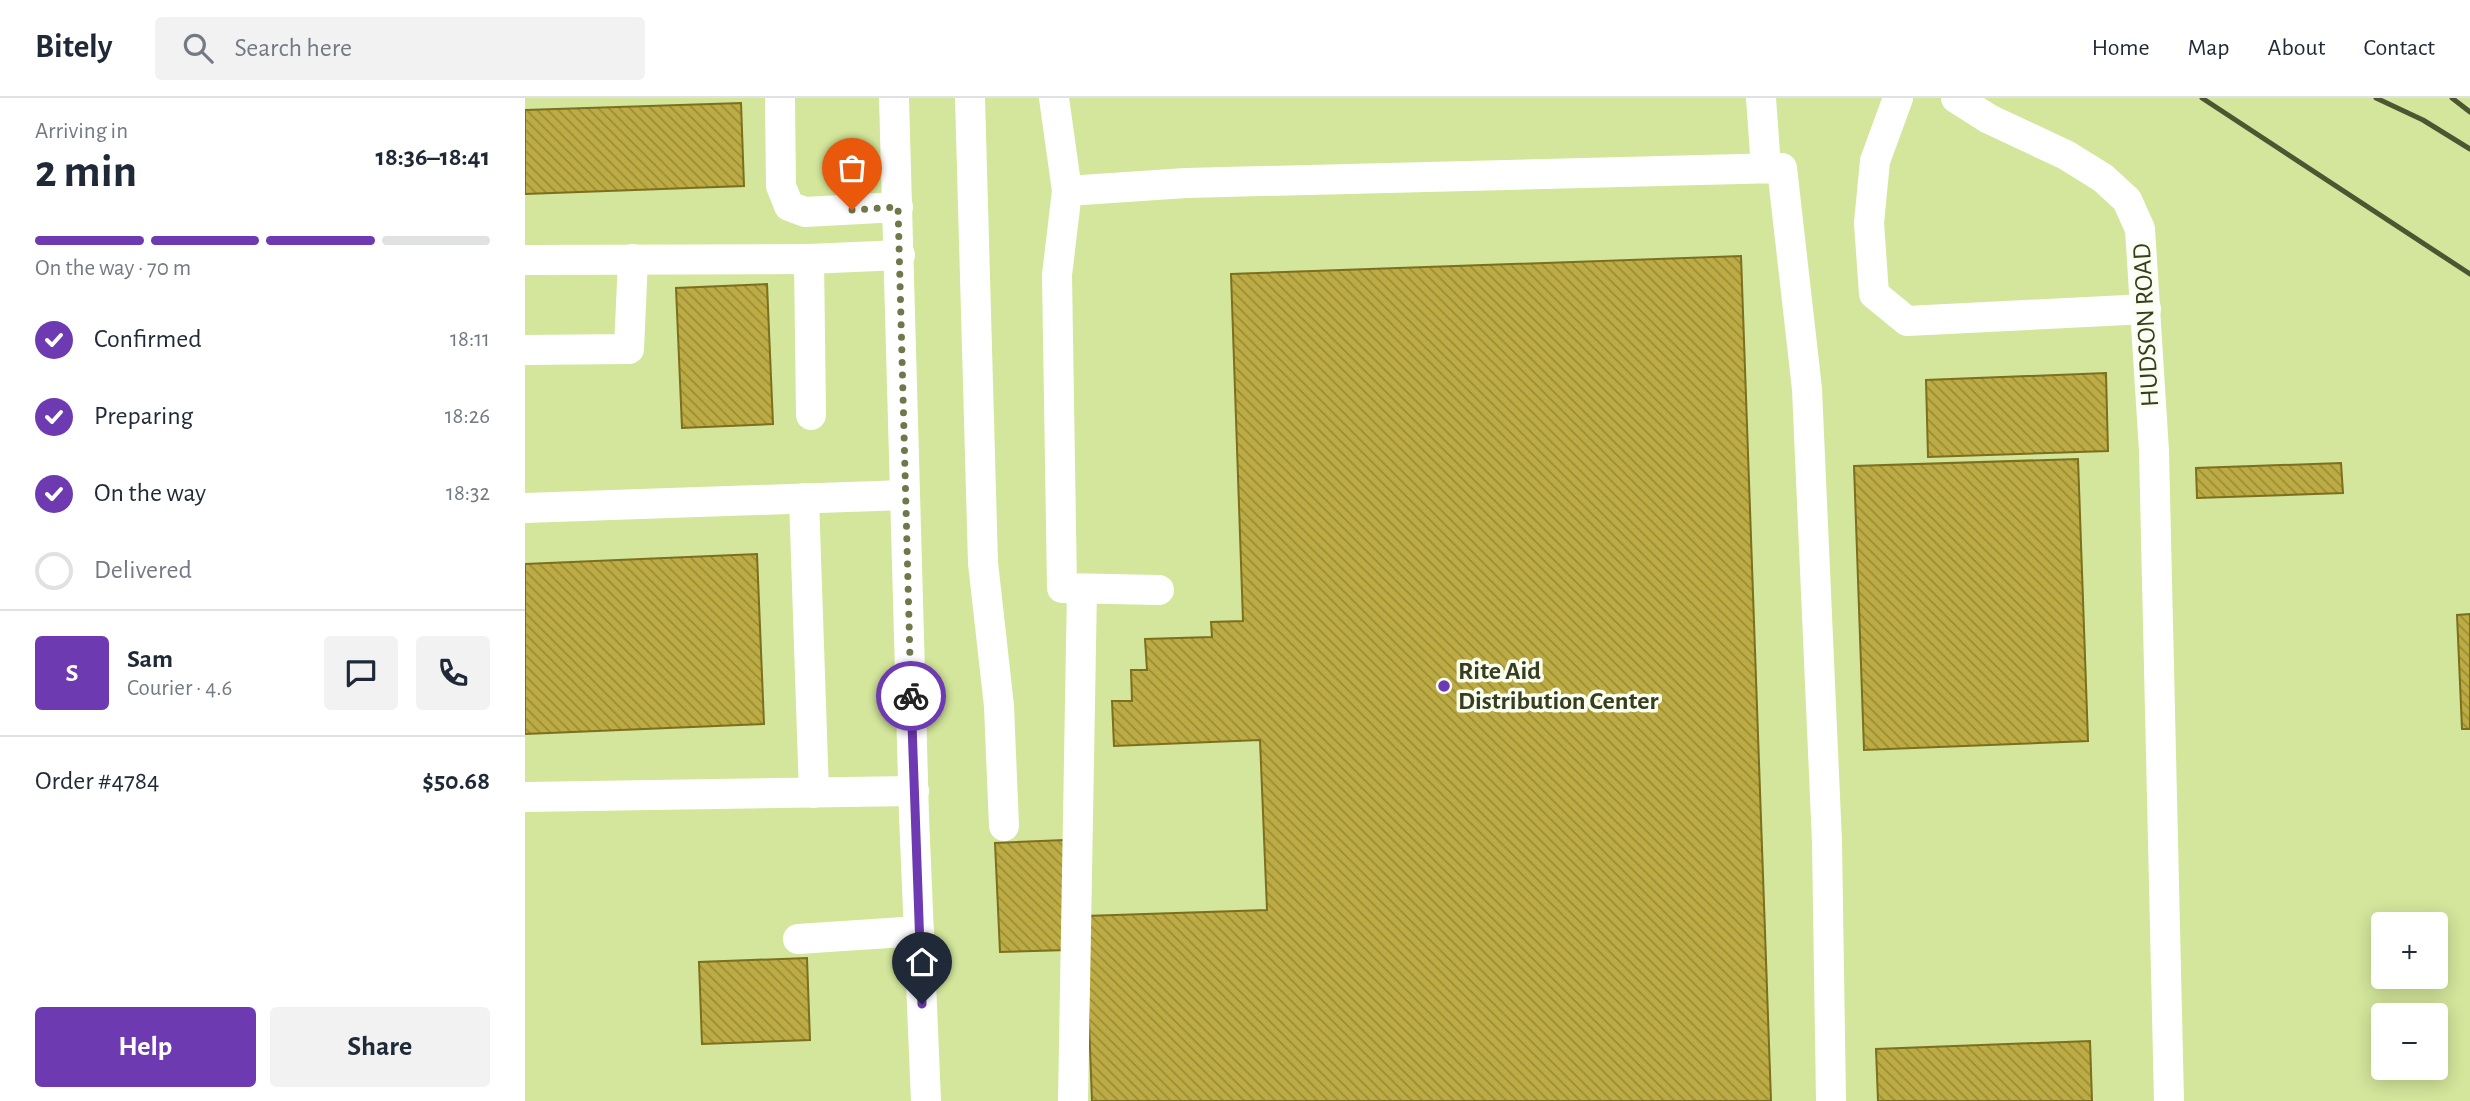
<!DOCTYPE html>
<html lang="en">
<head>
<meta charset="utf-8">
<style>
	body { margin:0; font-family:"Alegreya Sans",sans-serif; background:#f2f2f3; color:#1f2937; height:100vh; display:flex; flex-direction:column; font-size:26px; white-space:nowrap }
	* { box-sizing:border-box; margin:0 }
	p { font-size:23px; color:#747a83 }
	.icon { flex:none; width:38px; height:38px; fill:none; stroke:currentColor; stroke-width:2; stroke-linecap:round; stroke-linejoin:round }
	.map { position:relative; flex:1; overflow:hidden }
	.panel { display:flex; flex-direction:column; background:#fff; width:525px }
	.panel>* { flex:none }
	.tools { position:absolute; left:1846px; top:814px; display:grid; gap:14px }
	.tools a { display:grid; place-items:center; width:77px; height:77px; border-radius:7px; background:#fff; box-shadow:0 4px 18px #0003; font-size:35px }
	.pin { position:absolute; display:grid; place-items:center; width:60px; height:60px; color:#fff; margin:-72px -30px; border-radius:50% 50% 50% 0; rotate:-45deg; box-shadow:0 0 7px #0007 }
	.pin .icon { rotate:45deg }
	.courier { position:absolute; display:grid; place-items:center; width:70px; height:70px; margin:-35px; border:5px solid #6e3ab1; border-radius:50%; background:#fff; color:#222; box-shadow:0 2px 9px #0007 }
	.headline em { font-style:normal; font-weight:600 }
	.headline div { display:flex; flex-direction:column-reverse }
	.headline { display:flex; align-items:center; justify-content:space-between; height:119px; padding:0 35px }
	h1 { font-size:46px; font-weight:600; line-height:52px }
	.bar { display:grid; grid-template-columns:repeat(4,1fr); gap:10px 7px; align-content:center; height:84px; padding:0 35px }
	.bar i { height:9px; border-radius:5px; background:#e0e1e3 }
	.bar .on { background:#6e3ab1 }
	.bar p { grid-column:span 4 }
	.line { display:flex; align-items:center; gap:18px; padding:0 35px; border-top:2px solid #e0e1e3 }
	.line div { flex:1 }
	.round { display:grid; place-items:center; flex:none; width:74px; height:74px; border-radius:7px; background:#f2f2f3 }
	ol { padding:0 35px; list-style:none }
	li { display:flex; align-items:center; gap:21px; height:77px }
	li p { margin-inline-start:auto }
	li .icon { padding:7px; border-radius:50%; background:#6e3ab1; color:#fff; stroke-width:4 }
	li:last-child { color:#747a83 }
	li i { width:38px; height:38px; border:4px solid #e0e1e3; border-radius:50% }
	.cta { display:flex; gap:14px; margin-top:auto; padding:14px 35px }
	.cta a { flex:1; height:80px; border-radius:7px; background:#6e3ab1; color:#fff; font-size:28px; font-weight:600; line-height:80px; text-align:center }
	.cta a+a { background:#f2f2f3; color:#1f2937 }
	header { display:flex; align-items:center; gap:42px; box-sizing:border-box; height:98px; padding:0 35px; background:#fff; border-bottom:2px solid #e0e1e3 }
	header strong { font-size:33px }
	nav { display:flex; gap:38px; margin-inline-start:auto; font-size:24px }
	.search { width:490px; height:63px; background:#f2f2f3; display:flex; align-items:center; gap:18px; box-sizing:border-box; padding:0 24px; border-radius:7px; color:#747a83; font-size:26px }
	main { display:flex; flex:1; min-height:0 }
	.map>svg:first-child { display:block }
	.building { fill:url(#building-back-hatch); stroke:#7c6f1f; stroke-width:2 }
	.lines { fill:none; stroke-linecap:round; stroke-linejoin:round }
	.minor { stroke:#fff; stroke-width:30 }
	.rail { stroke:#4d5632; stroke-width:5 }
	.done { stroke:#6e794b; stroke-width:7; stroke-dasharray:0 12.6 }
	.route { stroke:#6e3ab1; stroke-width:9 }
	.poi-dot { fill:#6e3ab1; stroke:#fbfff0; stroke-width:2.5 }
	.labels { text-anchor:middle; dominant-baseline:central; stroke-width:7; stroke-linejoin:round; paint-order:stroke }
	.street-label { font-size:26px; fill:#373e20; stroke:#fbfff0 }
	.poi-label { font-size:26px; font-weight:bold; fill:#373e20; stroke:#fbfff0; text-anchor:start }
</style>
</head>
<body>
<header>
<strong>Bitely</strong>
<div class="search"><svg class="icon" aria-label="search" viewBox="0 0 24 24"><circle cx="10" cy="10" r="6"/><path d="M15 15l6 6"/></svg>Search here</div>
<nav><a>Home</a><a>Map</a><a>About</a><a>Contact</a></nav>
</header>
<main>
<section class="panel">
<div class="headline"><div><h1>2 min</h1><p>Arriving in</p></div><em>18:36–18:41</em></div>
<div class="bar"><i class="on"></i><i class="on"></i><i class="on"></i><i></i><p>On the way · 70 m</p></div>
<ol>
<li><svg class="icon" aria-label="check" viewBox="0 0 24 24"><path d="M5 12l5 5 9-10"/></svg>Confirmed<p>18:11</p></li>
<li><svg class="icon" aria-label="check" viewBox="0 0 24 24"><path d="M5 12l5 5 9-10"/></svg>Preparing<p>18:26</p></li>
<li><svg class="icon" aria-label="check" viewBox="0 0 24 24"><path d="M5 12l5 5 9-10"/></svg>On the way<p>18:32</p></li>
<li><i></i>Delivered</li>
</ol>
<div class="line" style="height:126px"><b class="round" style="background:#6e3ab1;color:#fff">S</b><div><b>Sam</b><p>Courier · 4.6</p></div><a class="round"><svg class="icon" aria-label="chat" viewBox="0 0 24 24"><path d="M4 5h16v11H9l-5 4z"/></svg></a><a class="round"><svg class="icon" aria-label="phone" viewBox="0 0 24 24"><path d="M5 4h4l2 5-3 2q2 4 5 5l2-3 5 2v4C11 20 4 13 5 4z"/></svg></a></div>
<div class="line" style="height:91px"><div>Order #4784</div><b>$50.68</b></div>
<div class="cta"><a>Help</a><a>Share</a></div>
</section>
<div class="map">
<svg width="1945" height="1003" viewBox="0 0 1945 1003">
	<defs>
		<pattern id="building-back-hatch" width="6" height="6" patternUnits="userSpaceOnUse" patternTransform="scale(1.75)"><rect width="6" height="6" fill="#bdab43"/><path d="M-1 5l2 2M0 0l6 6M5-1l2 2" fill="none" stroke="#9a8d38"/></pattern>
	</defs>
	<rect width="100%" height="100%" fill="#d3e69b"/>
	<g class="building">
		<path d="M 216,5 L 219,88 L 0,96 L 0,12 Z"/>
		<path d="M 1216,158 L 1246,1003 L 567,1003 L 560,818 L 742,812 L 735,642 L 589,648 L 587,603 L 607,603 L 606,572 L 622,572 L 620,541 L 687,539 L 686,524 L 718,523 L 706,176 Z"/>
		<path d="M 242,186 L 248,326 L 157,330 L 151,190 Z"/>
		<path d="M 1581,275 L 1583,353 L 1403,359 L 1401,282 Z"/>
		<path d="M 1553,361 L 1563,643 L 1339,652 L 1329,368 Z"/>
		<path d="M 1816,365 L 1818,395 L 1672,400 L 1671,370 Z"/>
		<path d="M 232,456 L 239,626 L 0,636 L 0,466 Z"/>
		<path d="M 1945,516 L 1945,631 L 1937,631 L 1932,517 Z"/>
		<path d="M 539,742 L 543,852 L 475,854 L 470,745 Z"/>
		<path d="M 282,860 L 285,942 L 177,946 L 174,864 Z"/>
		<path d="M 1565,943 L 1567,1003 L 1353,1003 L 1351,951 Z"/>
	</g>
	<g class="lines">
		<g class="minor">
			<path d="M 255,0 L 256,88 L 264,108 L 280,114 L 373,109"/>
			<path d="M 369,0 L 389,718 L 401,1003"/>
			<path d="M 445,0 L 458,465 L 474,608 L 479,728"/>
			<path d="M 529,0 L 542,93 L 661,85 L 1257,70 L 1282,291 L 1302,744 L 1306,1003"/>
			<path d="M 1236,0 L 1241,70"/>
			<path d="M 1373,0 L 1350,63 L 1344,125 L 1349,196 L 1382,223 L 1621,211"/>
			<path d="M 1431,0 L 1464,21 L 1541,57 L 1578,80 L 1602,102 L 1615,131 L 1629,353 L 1644,1003"/>
			<path d="M 542,93 L 532,177 L 537,490 L 634,492"/>
			<path d="M 0,162 L 284,161"/>
			<path d="M 0,252 L 104,251 L 108,161"/>
			<path d="M 286,317 L 284,161 L 375,157"/>
			<path d="M 279,400 L 289,695"/>
			<path d="M 0,410 L 380,397"/>
			<path d="M 0,699 L 389,693"/>
			<path d="M 273,841 L 394,833"/>
			<path d="M 548,1003 L 557,491"/>
		</g>
		<g class="rail">
			<path d="M 1677,0 L 1945,176"/>
			<path d="M 1851,0 L 1898,22 L 1945,51"/>
			<path d="M 1927,0 L 1945,14"/>
		</g>
	</g>
	<g class="lines">
		<path class="done" d="M 327,112 L 373,109 L 386,598"/>
		<path class="route" d="M 386,598 L 397,906"/>
	</g>
	<circle class="poi-dot" cx="919" cy="588" r="7"/>
	<g class="labels">
		<g class="street-label">
			<text transform="translate(1621 227) rotate(-93)">HUDSON ROAD</text>
		</g>
		<g class="poi-label">
			<text x="933" y="573">Rite Aid<tspan x="933" dy="30">Distribution Center</tspan></text>
		</g>
	</g>
</svg>
<div class="tools">
<a>+</a>
<a>−</a>
</div>
<div class="pin" style="left:327px;top:112px;background:#ea580c"><svg class="icon" aria-label="bag" viewBox="0 0 24 24"><path d="M5 8h14l-1 12H6zM9 8a3 3 0 0 1 6 0"/></svg></div>
<div class="pin" style="left:397px;top:906px;background:#1f2937"><svg class="icon" aria-label="home" viewBox="0 0 24 24"><path d="M3 11l9-7 9 7M6 9v11h12V9"/></svg></div>
<div class="courier" style="left:386px;top:598px"><svg class="icon" aria-label="bike" viewBox="0 0 24 24"><circle cx="6" cy="16" r="4"/><circle cx="18" cy="16" r="4"/><path d="M6 16l4-8h5l3 8M10 8l3 8H6M13 5h3"/></svg></div>
</div>
</main>
</body>
</html>
